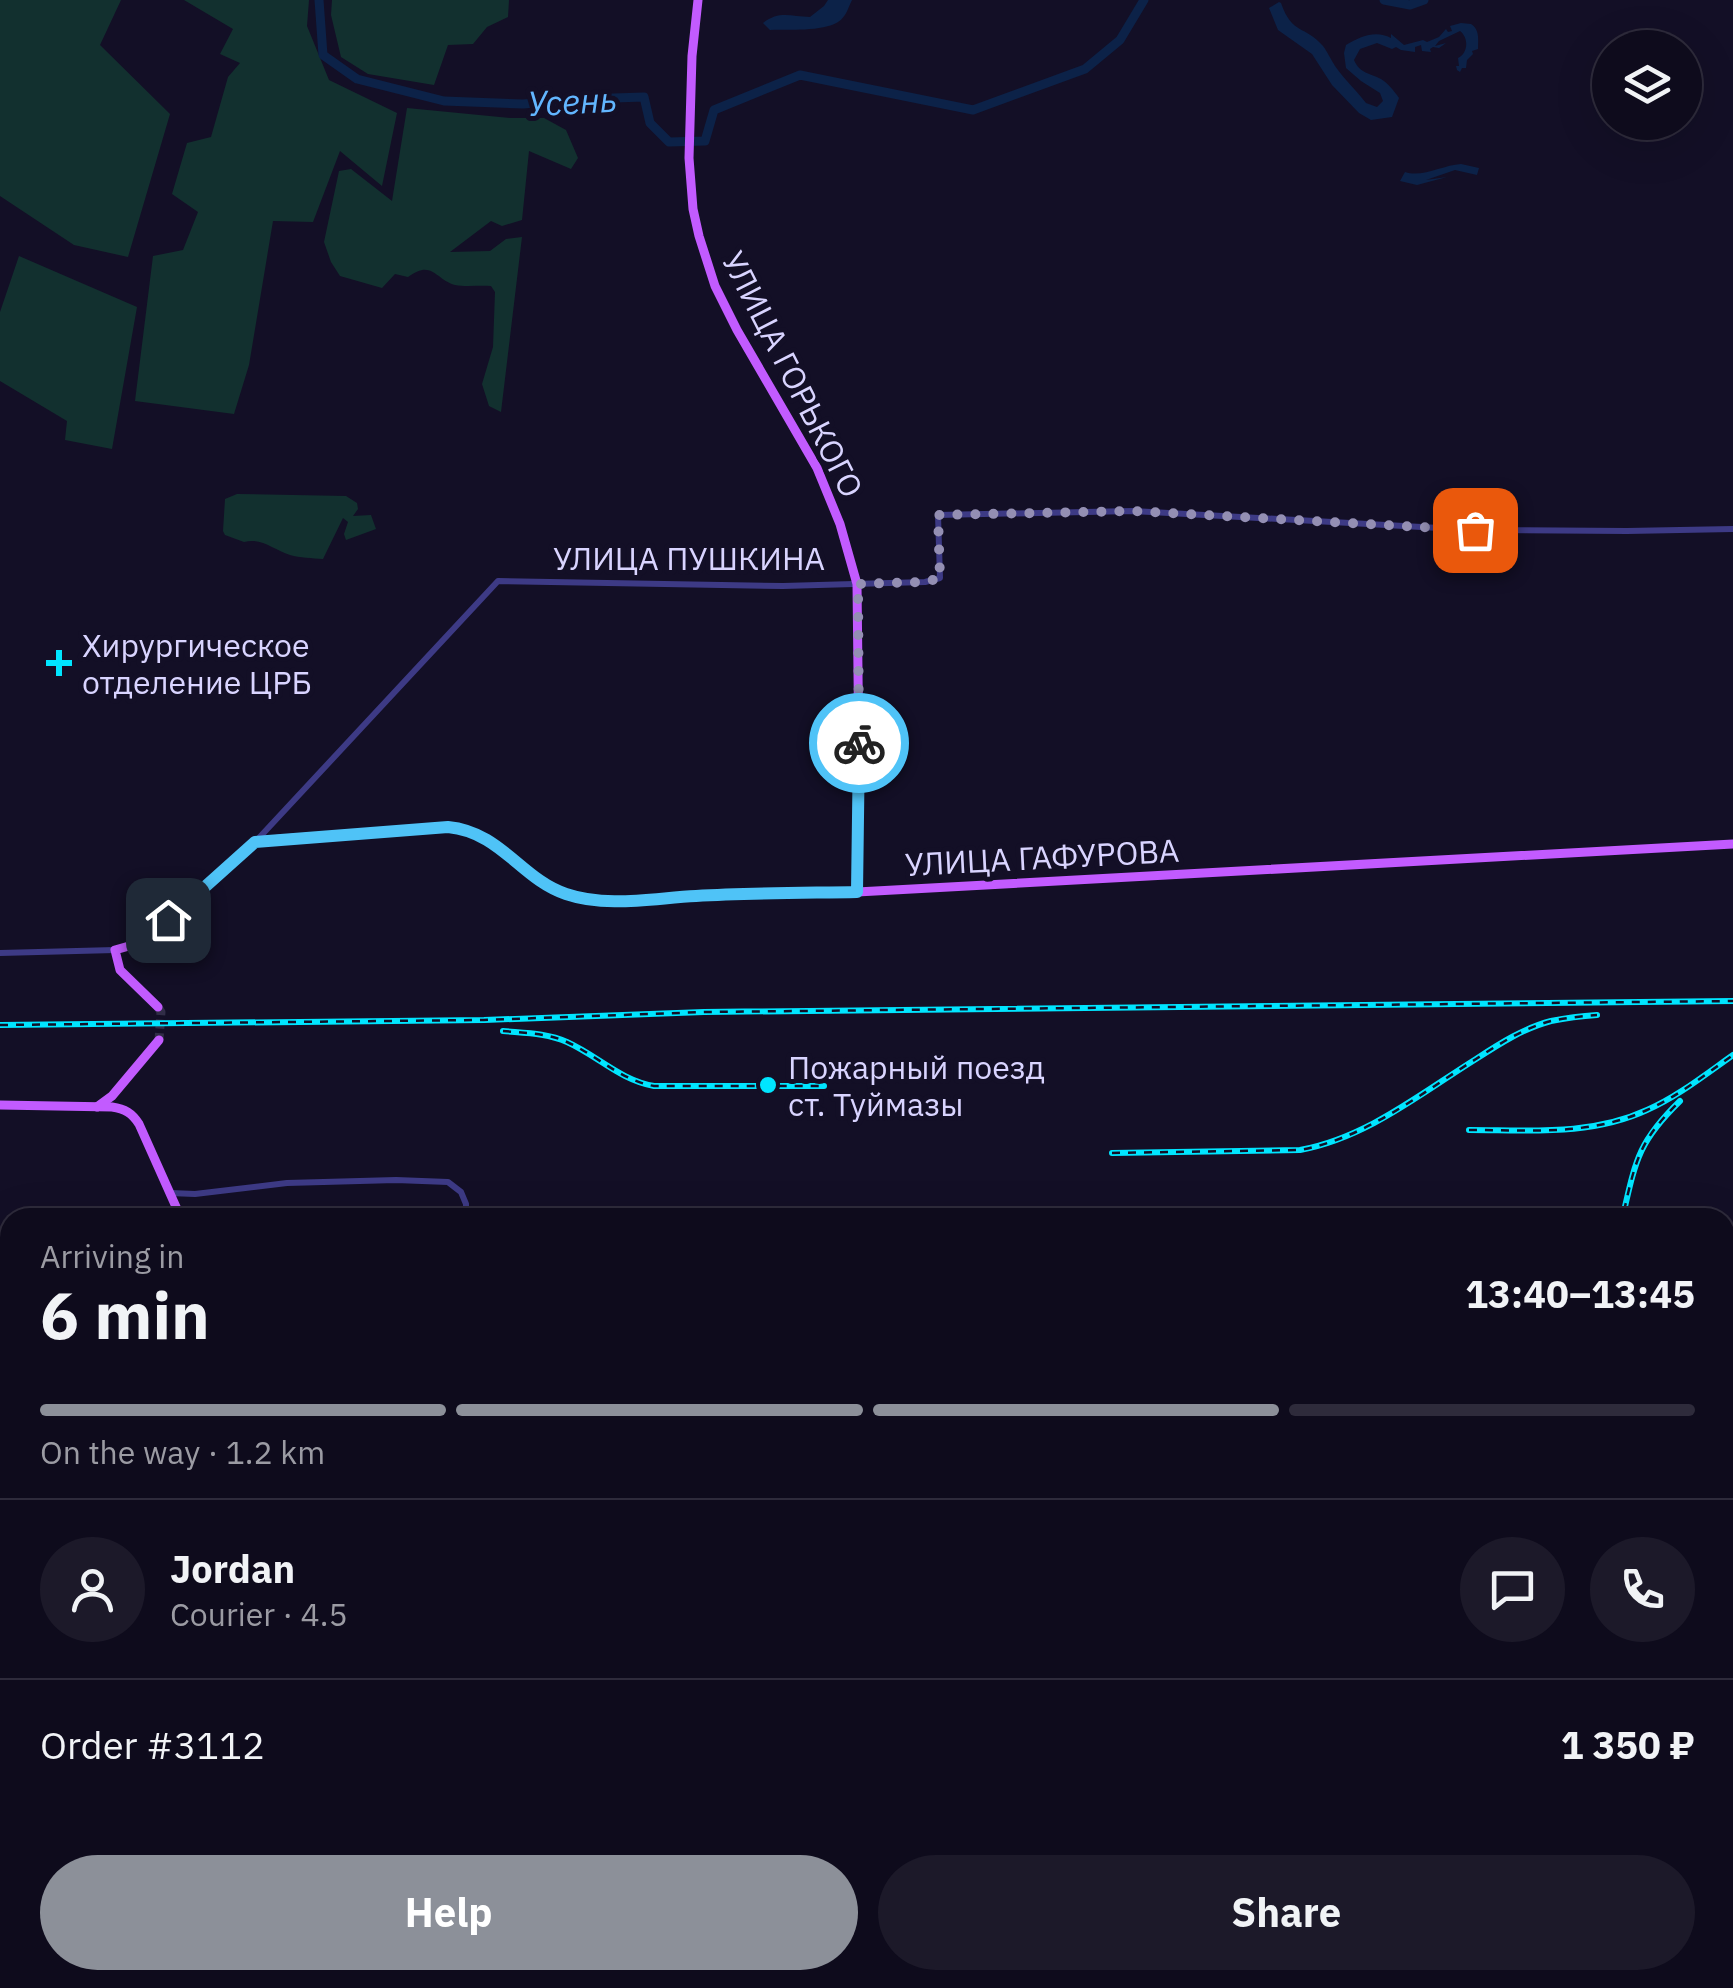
<!DOCTYPE html>
<html lang="en">
<head>
<meta charset="utf-8">
<style>
	body { margin:0; font-family:"IBM Plex Sans",sans-serif; background:#1c1929; color:#f1f3f6; height:100vh; display:flex; flex-direction:column; font-size:38px; white-space:nowrap }
	* { box-sizing:border-box; margin:0 }
	p { font-size:32px; color:#9b9ba3 }
	.icon { flex:none; width:55px; height:55px; fill:none; stroke:currentColor; stroke-width:2; stroke-linecap:round; stroke-linejoin:round }
	.map { position:relative; flex:1; overflow:hidden }
	.details { position:absolute; left:0px; top:1208px; width:1735px; height:782px; display:flex; flex-direction:column; background:#0e0b1c; border-radius:30px 30px 0 0; box-shadow:0 10px 40px #0002,0 0 0 2px #2e2b3b }
	.details>* { flex:none }
	.fabs { position:absolute; left:1592px; top:30px; display:grid; gap:20px }
	.fabs a { display:grid; place-items:center; width:110px; height:110px; border-radius:50%; background:#0e0b1c; box-shadow:0 10px 40px #0002,0 0 0 2px #2e2b3b; font-size:50px }
	.pin { position:absolute; display:grid; place-items:center; width:85px; height:85px; color:#fff; margin:-42px; border-radius:20px; box-shadow:0 5px 15px #0006 }
	.courier { position:absolute; display:grid; place-items:center; width:100px; height:100px; margin:-50px; border:8px solid #4fc3f7; border-radius:50%; background:#fff; color:#222; box-shadow:0 2px 12px #0007 }
	.overview em { font-style:normal; font-weight:700 }
	.overview div { display:flex; flex-direction:column-reverse }
	.overview { display:flex; align-items:center; justify-content:space-between; height:170px; padding:0 40px }
	h1 { font-size:65px; font-weight:700; line-height:75px }
	.bar { display:grid; grid-template-columns:repeat(4,1fr); gap:15px 10px; align-content:center; height:120px; padding:0 40px }
	.bar i { height:12px; border-radius:8px; background:#2e2b3b }
	.bar .selected { background:#8c9099 }
	.bar p { grid-column:span 4 }
	.line { display:flex; align-items:center; gap:25px; padding:0 40px; border-top:2px solid #2e2b3b }
	.line div { flex:1 }
	.round { display:grid; place-items:center; flex:none; width:105px; height:105px; border-radius:52px; background:#1c1929 }
	.primary-button { display:flex; gap:20px; margin-top:auto; padding:20px 40px }
	.primary-button a { flex:1; height:115px; border-radius:60px; background:#8c9099; color:#fff; font-size:40px; font-weight:700; line-height:115px; text-align:center }
	.primary-button a+a { background:#1c1929; color:#f1f3f6 }
	.map>svg:first-child { display:block }
	.green { fill:#12302f }
	.water { fill:#0c2248 }
	.lines { fill:none; stroke-linecap:round; stroke-linejoin:round }
	.river { stroke:#0c2248; stroke-width:9 }
	.major-tunnel { stroke:#312d47; stroke-width:9; stroke-dasharray:9 4.5; stroke-linecap:butt }
	.minor { stroke:#3d3a85; stroke-width:6 }
	.major { stroke:#c25bff; stroke-width:9 }
	.rail-casing { stroke:#00e5ff; stroke-width:6 }
	.rail { stroke:#130f26; stroke-width:2.5; stroke-dasharray:8; stroke-linecap:butt }
	.done { stroke:#948fb3; stroke-width:10; stroke-dasharray:0 18 }
	.route { stroke:#4fc3f7; stroke-width:12 }
	.poi-dot { fill:#00e5ff; stroke:#130f26; stroke-width:4 }
	.labels { text-anchor:middle; dominant-baseline:central; stroke-width:10; stroke-linejoin:round; paint-order:stroke }
	.street-label { font-size:32px; fill:#d9d4ff; stroke:#130f26 }
	.poi-label { font-size:32px; fill:#d9d4ff; stroke:#130f26; text-anchor:start }
	.water-label { font-size:35px; font-style:italic; fill:#62b6ff; stroke:#130f26 }
</style>
</head>
<body>
<div class="map">
<svg width="1733" height="1988" viewBox="0 0 1733 1988">
	<rect width="100%" height="100%" fill="#130f26"/>
	<g class="green">
		<path d="M 0,0 L 121,0 L 100,45 L 170,114 L 128,257 L 74,245 L 0,196 Z"/>
		<path d="M 184,0 L 309,0 L 307,26 L 329,80 L 397,113 L 382,186 L 340,151 L 313,222 L 273,221 L 249,365 L 234,414 L 135,401 L 153,256 L 183,250 L 198,212 L 172,194 L 187,143 L 211,137 L 228,77 L 240,63 L 220,54 L 233,29 Z"/>
		<path d="M 332,0 L 509,0 L 508,17 L 487,27 L 473,44 L 448,45 L 434,85 L 368,74 L 341,57 L 331,15 Z"/>
		<path d="M 407,108 L 510,118 L 544,118 L 566,130 L 578,158 L 571,169 L 529,151 L 522,220 L 502,226 L 491,221 L 450,252 L 490,251 L 506,239 L 522,237 L 501,412 L 489,406 L 482,384 L 493,347 L 495,292 L 491,286 C 480,285 466,287 455,285 C 435,279 432,259 408,277 L 395,274 L 382,288 L 340,276 L 331,262 L 324,242 L 339,171 L 351,169 L 392,201 Z"/>
		<path d="M 19,256 L 137,307 L 112,449 L 65,440 L 67,421 L 0,381 L 0,312 Z"/>
		<path d="M 237,494 L 346,496 L 357,503 L 358,509 L 353,516 L 371,515 L 376,529 L 346,540 L 344,534 L 348,522 L 343,518 L 323,559 C 312,558 300,558 290,555 C 274,550 261,537 244,542 L 225,535 L 223,531 L 225,499 Z"/>
	</g>
	<g class="water">
		<path d="M 828,0 L 852,0 C 848,8 846,17 838,22 C 822,32 789,29 770,30 L 763,23 C 780,10 791,17 810,17 L 824,6 Z"/>
		<path d="M 1279,2 L 1281,3 C 1292,35 1305,25 1323,46 C 1327,51 1331,60 1335,66 C 1344,79 1356,90 1366,103 L 1377,107 L 1383,101 L 1380,93 L 1361,81 L 1346,68 L 1344,53 L 1346,45 C 1361,36 1376,30 1391,38 L 1391,34 L 1404,45 L 1423,40 L 1427,42 L 1439,37 L 1446,29 L 1448,32 L 1452,31 L 1450,26 L 1461,23 L 1471,24 C 1480,30 1478,39 1478,49 L 1472,51 L 1473,54 L 1467,60 L 1466,68 L 1462,68 L 1460,72 L 1457,70 L 1456,66 L 1459,66 L 1458,58 C 1467,54 1470,39 1460,31 L 1439,41 L 1435,46 L 1446,43 L 1439,48 L 1433,47 L 1430,49 L 1431,52 L 1422,51 L 1421,45 L 1415,47 L 1415,52 L 1401,50 L 1396,47 L 1392,49 L 1377,43 L 1360,49 L 1354,60 C 1360,74 1370,73 1381,79 C 1388,83 1394,91 1399,98 L 1392,117 L 1371,120 L 1359,113 L 1332,85 L 1312,54 L 1278,30 L 1269,8 Z"/>
		<path d="M 1461,164 L 1479,168 L 1477,175 L 1455,170 L 1426,180 L 1447,177 L 1417,185 L 1400,181 L 1405,172 C 1422,178 1443,165 1461,164 Z"/>
	</g>
	<g class="lines">
		<g class="river">
			<path d="M 319,0 L 323,55 L 357,79 L 444,101 L 523,104 L 584,99 L 644,97 L 650,123 L 669,142 L 705,141 L 714,110 L 800,75 L 973,110 L 1085,69 L 1120,40 L 1144,0"/>
			<path d="M 1384,0 L 1410,5 L 1424,0"/>
		</g>
		<path class="major-tunnel" d="M 158,1007 L 161,1012 L 159,1040"/>
		<g class="minor">
			<path d="M 257,840 L 498,581 L 783,586 L 925,582 L 940,578 L 938,515 L 1133,511 L 1475,530 L 1627,531 L 1733,529"/>
			<path d="M 0,953 L 115,950"/>
			<path d="M 170,1193 L 195,1194 L 287,1183 L 396,1180 L 448,1182 L 461,1192 L 466,1204 L 466,1218"/>
			<path d="M 0,1637 L 10,1637"/>
			<path d="M 0,1956 L 10,1956"/>
			<path d="M 0,1963 L 10,1963"/>
			<path d="M 392,1980 L 523,1987"/>
		</g>
		<g class="major">
			<path d="M 698,0 L 692,56 L 689,158 L 693,209 L 699,236 L 715,286 L 737,330 L 817,468 L 840,524 L 857,584 L 859,762 L 857,892"/>
			<path d="M 158,1007 L 120,970 L 115,950 L 129,946 L 159,928 L 255,841 L 448,827 C 502,832 520,879 566,894 C 609,908 666,897 711,895 C 759,893 808,893 857,892 L 1733,844"/>
			<path d="M 0,1105 L 112,1107 C 125,1109 132,1113 139,1124 L 181,1218"/>
			<path d="M 97,1107 L 112,1096 L 159,1040"/>
			<path d="M 1725,1363 L 1733,1355"/>
			<path d="M 520,1980 L 524,1988"/>
			<path d="M 856,1988 L 858,1980"/>
		</g>
		<defs>
			<g id="rail">
				<path d="M 0,1025 L 484,1020 L 704,1012 L 1733,1001"/>
				<path d="M 503,1031 C 525,1033 547,1033 567,1042 C 598,1056 620,1080 654,1086 L 824,1086"/>
				<path d="M 1469,1130 C 1529,1130 1591,1136 1647,1110 C 1677,1097 1706,1074 1733,1055"/>
				<path d="M 1112,1153 L 1300,1150 C 1366,1138 1420,1094 1476,1059 C 1499,1044 1524,1028 1551,1021 C 1566,1018 1582,1016 1597,1015"/>
				<path d="M 1624,1211 C 1636,1158 1640,1140 1680,1101"/>
				<path d="M 1725,1696 L 1733,1696"/>
			</g>
		</defs>
		<use href="#rail" class="rail-casing"/>
		<use href="#rail" class="rail"/>
	</g>
	<g class="lines">
		<path class="done" d="M 859,743 L 858,584 L 925,582 L 940,578 L 938,515 L 1133,511 L 1475,530"/>
		<path class="route" d="M 168,920 L 255,842 L 448,827 C 501,832 521,879 566,894 C 607,908 654,898 696,896 C 749,893 803,893 857,892 L 859,743"/>
	</g>
	<g class="poi-dot">
		<path d="M54 648h10v10h10v10h-10v10h-10v-10h-10v-10h10z"/>
		<circle cx="768" cy="1085" r="10"/>
	</g>
	<g class="labels">
		<g class="street-label">
			<text transform="translate(793 374) rotate(63)">УЛИЦА ГОРЬКОГО</text>
			<text x="689" y="558">УЛИЦА ПУШКИНА</text>
			<text transform="translate(1042 857) rotate(-3)">УЛИЦА ГАФУРОВА</text>
		</g>
		<g class="poi-label">
			<text x="82" y="645">Хирургическое<tspan x="82" dy="37">отделение ЦРБ</tspan></text>
			<text x="788" y="1067">Пожарный поезд<tspan x="788" dy="37">ст. Туймазы</tspan></text>
		</g>
		<g class="water-label">
			<text transform="translate(572 101) rotate(-3)">Усень</text>
		</g>
	</g>
</svg>
<div class="fabs">
<a><svg class="icon" aria-label="layers" viewBox="0 0 24 24"><path d="M12 4l9 5-9 5-9-5zM3 14l9 5 9-5"/></svg></a>
</div>
<div class="pin" style="left:1475px;top:530px;background:#ea580c"><svg class="icon" aria-label="bag" viewBox="0 0 24 24"><path d="M5 8h14l-1 12H6zM9 8a3 3 0 0 1 6 0"/></svg></div>
<div class="pin" style="left:168px;top:920px;background:#1f2937"><svg class="icon" aria-label="home" viewBox="0 0 24 24"><path d="M3 11l9-7 9 7M6 9v11h12V9"/></svg></div>
<div class="courier" style="left:859px;top:743px"><svg class="icon" aria-label="bike" viewBox="0 0 24 24"><circle cx="6" cy="16" r="4"/><circle cx="18" cy="16" r="4"/><path d="M6 16l4-8h5l3 8M10 8l3 8H6M13 5h3"/></svg></div>
<section class="details">
<div class="overview"><div><h1>6 min</h1><p>Arriving in</p></div><em>13:40–13:45</em></div>
<div class="bar"><i class="selected"></i><i class="selected"></i><i class="selected"></i><i></i><p>On the way · 1.2 km</p></div>
<div class="line" style="height:180px"><a class="round"><svg class="icon" aria-label="person" viewBox="0 0 24 24"><circle cx="12" cy="8" r="4"/><path d="M4 21q1-7 8-7t8 7"/></svg></a><div><b>Jordan</b><p>Courier · 4.5</p></div><a class="round"><svg class="icon" aria-label="chat" viewBox="0 0 24 24"><path d="M4 5h16v11H9l-5 4z"/></svg></a><a class="round"><svg class="icon" aria-label="phone" viewBox="0 0 24 24"><path d="M5 4h4l2 5-3 2q2 4 5 5l2-3 5 2v4C11 20 4 13 5 4z"/></svg></a></div>
<div class="line" style="height:130px"><div>Order #3112</div><b>1 350 ₽</b></div>
<div class="primary-button"><a>Help</a><a>Share</a></div>
</section>
</div>
</body>
</html>
